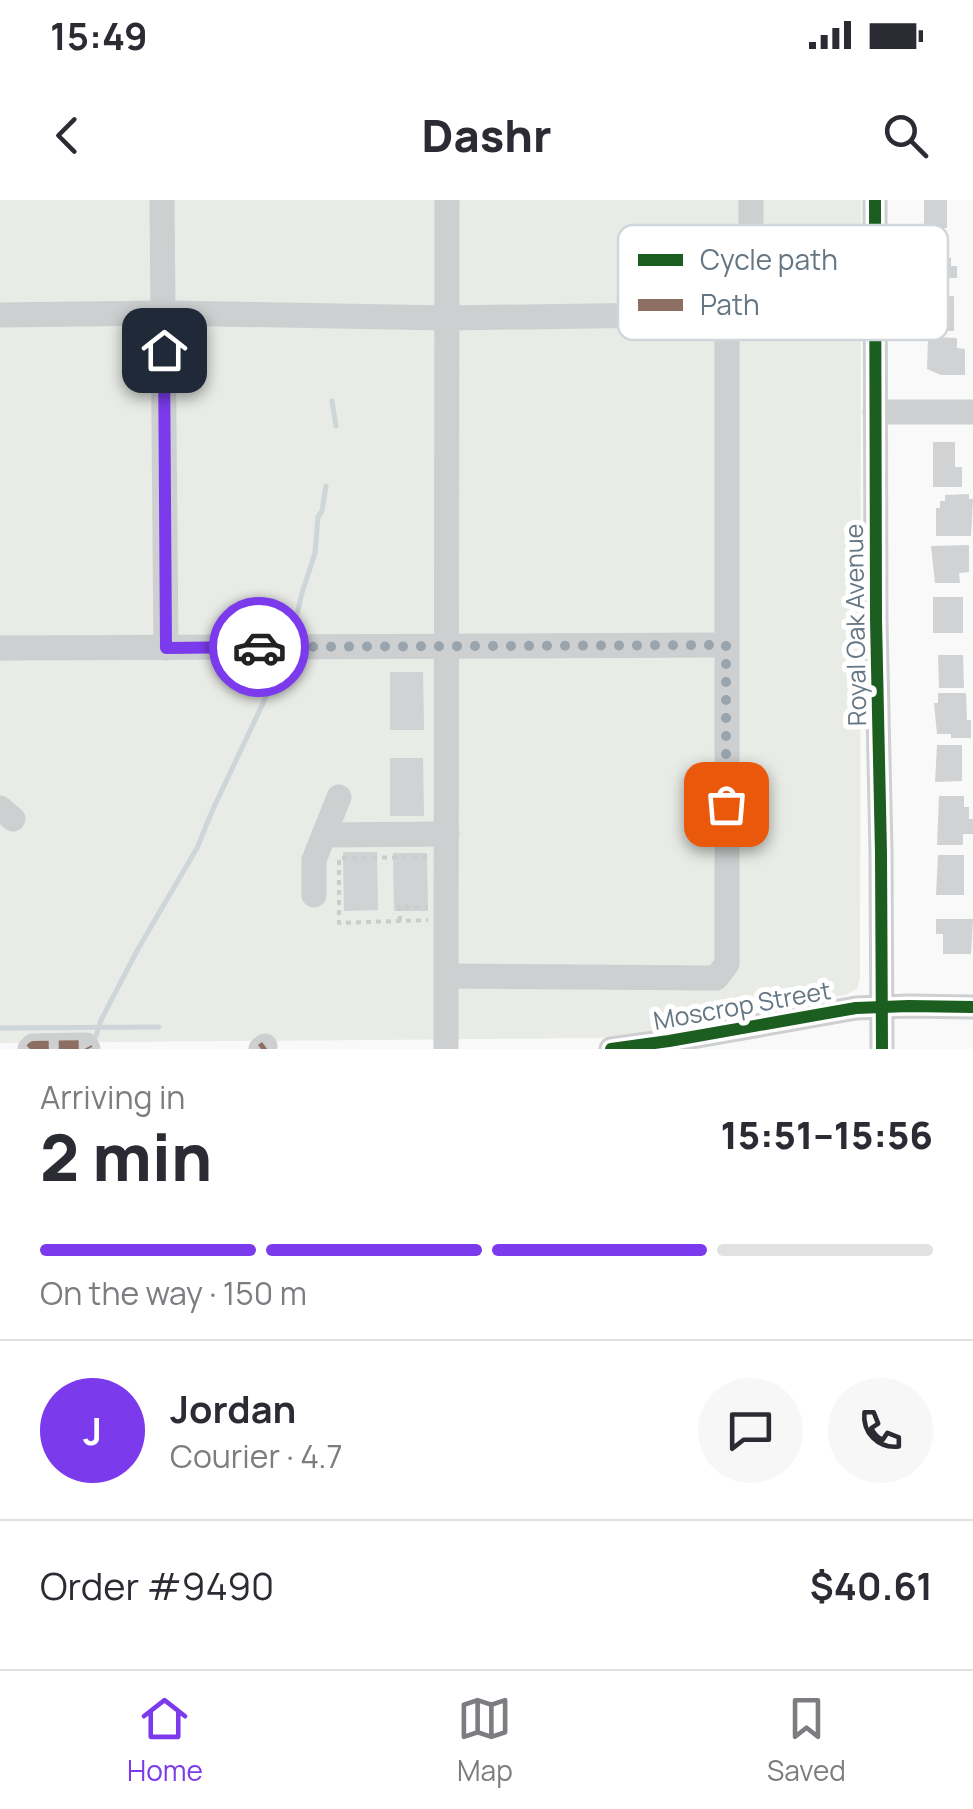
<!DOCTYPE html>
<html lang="en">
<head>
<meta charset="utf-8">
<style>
	body { margin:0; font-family:Manrope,sans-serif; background:#f7f7f7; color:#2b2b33; height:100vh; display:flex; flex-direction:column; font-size:38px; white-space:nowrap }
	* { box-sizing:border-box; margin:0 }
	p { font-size:32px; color:#7c7c81 }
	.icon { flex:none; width:55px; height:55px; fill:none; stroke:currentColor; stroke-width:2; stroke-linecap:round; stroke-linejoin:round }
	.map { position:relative; height:849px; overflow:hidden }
	.drawer { display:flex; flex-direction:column; background:#fff; flex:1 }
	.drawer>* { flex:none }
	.pin { position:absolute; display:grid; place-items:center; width:85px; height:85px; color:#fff; margin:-42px; border-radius:20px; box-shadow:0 5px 15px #0006 }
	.courier { position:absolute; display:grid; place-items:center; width:100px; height:100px; margin:-50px; border:8px solid #7c3aed; border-radius:50%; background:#fff; color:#222; box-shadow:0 2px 12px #0007 }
	.overview em { font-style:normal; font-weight:800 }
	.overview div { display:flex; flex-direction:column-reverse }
	.overview { display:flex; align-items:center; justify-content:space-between; height:170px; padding:0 40px }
	h1 { font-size:65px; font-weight:800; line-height:75px }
	.bar { display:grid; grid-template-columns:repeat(4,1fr); gap:15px 10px; align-content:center; height:120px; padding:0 40px }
	.bar i { height:12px; border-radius:8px; background:#e1e1e2 }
	.bar .on { background:#7c3aed }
	.bar p { grid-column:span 4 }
	.line { display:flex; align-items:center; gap:25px; padding:0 40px; border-top:2px solid #e1e1e2 }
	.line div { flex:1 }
	.round { display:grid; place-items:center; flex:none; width:105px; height:105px; border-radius:52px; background:#f7f7f7 }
	.status { display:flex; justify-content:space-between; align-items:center; height:70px; padding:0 50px; background:#fff; direction:ltr }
	.status svg { height:28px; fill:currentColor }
	header { display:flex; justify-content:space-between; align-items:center; height:130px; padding:0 40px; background:#fff; font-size:45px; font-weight:800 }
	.menu { display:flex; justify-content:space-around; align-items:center; height:140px; border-top:2px solid #e1e1e2; background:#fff; font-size:28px; color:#7c7c81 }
	.menu a { display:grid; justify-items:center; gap:5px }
	.menu .on { color:#7c3aed }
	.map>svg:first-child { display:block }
	.green { fill:#e8ebe6 }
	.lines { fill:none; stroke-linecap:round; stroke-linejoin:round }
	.stream { stroke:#ced6d9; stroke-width:5 }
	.building { fill:#d0d2d3 }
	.path { stroke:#cbcccd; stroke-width:4; stroke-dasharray:5 5; stroke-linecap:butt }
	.minor { stroke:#cecfd0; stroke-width:25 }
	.quiet { stroke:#8d6e63; stroke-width:10; stroke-dasharray:20 10; stroke-linecap:butt }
	.cycleway-casing { stroke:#fff; stroke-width:19 }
	.cycleway { stroke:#1b5e20; stroke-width:12 }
	.done { stroke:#99a4ac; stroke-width:10; stroke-dasharray:0 18 }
	.route { stroke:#7c3aed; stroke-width:12 }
	.labels { text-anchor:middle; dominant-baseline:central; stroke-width:10; stroke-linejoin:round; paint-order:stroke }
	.street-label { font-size:25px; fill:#657683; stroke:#fff }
	.key { fill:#fff; stroke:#d1d6da; stroke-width:2.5 }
	.key-label { font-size:28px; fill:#657683 }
</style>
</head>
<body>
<div class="status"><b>15:49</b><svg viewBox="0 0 49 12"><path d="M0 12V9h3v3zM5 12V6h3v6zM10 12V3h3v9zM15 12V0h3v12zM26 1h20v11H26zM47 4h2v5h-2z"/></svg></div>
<header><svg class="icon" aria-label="back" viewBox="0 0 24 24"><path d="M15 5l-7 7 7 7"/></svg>Dashr<svg class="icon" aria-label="search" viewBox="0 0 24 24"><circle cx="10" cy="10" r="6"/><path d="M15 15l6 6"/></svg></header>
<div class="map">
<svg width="973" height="849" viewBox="0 0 973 849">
	<rect width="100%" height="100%" fill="#f9f9f9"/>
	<path class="green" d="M 0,0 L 861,0 L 860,778 L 857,789 L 845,795 L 641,833 L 599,838 L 0,843 Z"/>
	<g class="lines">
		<g class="stream">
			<path d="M 332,201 L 336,226"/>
			<path d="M 293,431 L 302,393 L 315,353 L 318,317 L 322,311 L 326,286"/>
			<path d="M 0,828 L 159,827"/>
			<path d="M 96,836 L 101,820 L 138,749 L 197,648 L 213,609 L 283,461"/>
		</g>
	</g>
	<g class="building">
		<rect x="924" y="0" width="23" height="28"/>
		<path d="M 925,37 L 949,37 L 949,58 L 951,58 L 951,66 L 957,66 L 957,78 L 926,78 Z"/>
		<path d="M 954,96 L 954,131 L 926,131 L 926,97 Z"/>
		<path d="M 928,137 L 957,138 L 957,148 L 965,149 L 965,175 L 941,175 L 927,169 Z"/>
		<path d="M 933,242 L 955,242 L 955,267 L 962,267 L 962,287 L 933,287 Z"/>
		<path d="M 969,294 L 969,299 L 973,299 L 971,336 L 936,336 L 936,308 L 940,308 L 940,301 L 945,301 L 945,295 Z"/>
		<path d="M 969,345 L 969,372 L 959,373 L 960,383 L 935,383 L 931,346 Z"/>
		<rect x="933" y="397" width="30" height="36"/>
		<path d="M 938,455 L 963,455 L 964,488 L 939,488 Z"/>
		<path d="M 390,472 L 423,472 L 424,530 L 390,530 Z"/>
		<path d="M 938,493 L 966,493 L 967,520 L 971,520 L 971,538 L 951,538 L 951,534 L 937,534 L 934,503 L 938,503 Z"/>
		<path d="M 937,545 L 962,545 L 962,581 L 935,582 Z"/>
		<path d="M 390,558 L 423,558 L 424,616 L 390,616 Z"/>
		<path d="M 939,596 L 964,596 L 964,607 L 969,607 L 969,619 L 973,619 L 973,634 L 963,634 L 963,645 L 937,645 Z"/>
		<path d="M 343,652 L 377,652 L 378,710 L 344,711 Z"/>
		<path d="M 393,653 L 427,653 L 428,711 L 394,711 Z"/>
		<path d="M 938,655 L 964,655 L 964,695 L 936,695 Z"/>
		<path d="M 936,719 L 973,719 L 971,754 L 943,754 L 943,734 L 936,734 Z"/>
	</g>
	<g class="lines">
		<g class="path">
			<path d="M 427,657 L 339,658 L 339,723 L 428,720"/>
			<path d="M 400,721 L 399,707 L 428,707"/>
		</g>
		<g class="minor">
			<path d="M 162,0 L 166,448"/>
			<path d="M 875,0 L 876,420 L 881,653 L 882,849"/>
			<path d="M 0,115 L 164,113 L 447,118 L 727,114"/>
			<path d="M 875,212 L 973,212"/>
			<path d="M 0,448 L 726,445"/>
			<path d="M 0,608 L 13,619"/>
			<path d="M 324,635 L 447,634"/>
			<path d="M 314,695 L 314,660 L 339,597"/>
			<path d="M 446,776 L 716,778 L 727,764 L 727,114 L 744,101 L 751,84 L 751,0"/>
			<path d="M 30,849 L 33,846 L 86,845 L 88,849"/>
			<path d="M 261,849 L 265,846"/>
			<path d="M 446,849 L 447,0"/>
			<path d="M 611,849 L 669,841 L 856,808 L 909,806 L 973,807"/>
		</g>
		<g class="quiet">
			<path d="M 30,849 L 33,846 L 86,845 L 88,849"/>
			<path d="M 261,849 L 265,846"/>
		</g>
		<defs>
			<g id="cycleway">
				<path d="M 875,0 L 876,420 L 881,653 L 882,849"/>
				<path d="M 611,849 L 669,841 L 856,808 L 909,806 L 973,807"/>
			</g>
		</defs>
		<use href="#cycleway" class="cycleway-casing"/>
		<use href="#cycleway" class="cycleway"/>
	</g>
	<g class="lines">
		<path class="done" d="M 259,447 L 726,445 L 726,604"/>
		<path class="route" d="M 164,150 L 166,448 L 259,447"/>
	</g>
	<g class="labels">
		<g class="street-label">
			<text transform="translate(855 425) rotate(-91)">Royal Oak Avenue</text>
			<text transform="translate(742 805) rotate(-10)">Moscrop Street</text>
		</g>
	</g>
	<rect x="618" y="25" width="330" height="115" rx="15" class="key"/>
	<rect x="638" y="54" width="45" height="12" fill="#1b5e20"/>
	<rect x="638" y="99" width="45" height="12" fill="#8d6e63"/>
	<g class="key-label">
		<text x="700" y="70">Cycle path</text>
		<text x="700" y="115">Path</text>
	</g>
</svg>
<div class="pin" style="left:726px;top:604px;background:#ea580c"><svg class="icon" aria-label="bag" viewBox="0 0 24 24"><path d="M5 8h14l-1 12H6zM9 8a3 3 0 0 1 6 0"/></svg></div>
<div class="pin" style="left:164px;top:150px;background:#1f2937"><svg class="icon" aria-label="home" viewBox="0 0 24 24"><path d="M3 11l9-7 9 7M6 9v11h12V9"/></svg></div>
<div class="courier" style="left:259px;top:447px"><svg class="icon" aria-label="car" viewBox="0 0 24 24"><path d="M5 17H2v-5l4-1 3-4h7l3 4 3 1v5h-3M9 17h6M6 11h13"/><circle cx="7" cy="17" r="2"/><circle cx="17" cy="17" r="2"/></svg></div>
</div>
<section class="drawer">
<div class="overview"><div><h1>2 min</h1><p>Arriving in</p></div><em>15:51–15:56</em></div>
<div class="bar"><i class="on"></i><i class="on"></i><i class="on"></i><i></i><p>On the way · 150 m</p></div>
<div class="line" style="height:180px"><b class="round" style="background:#7c3aed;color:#fff">J</b><div><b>Jordan</b><p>Courier · 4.7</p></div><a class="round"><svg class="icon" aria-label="chat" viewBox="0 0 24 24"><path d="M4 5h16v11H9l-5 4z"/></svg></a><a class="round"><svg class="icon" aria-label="phone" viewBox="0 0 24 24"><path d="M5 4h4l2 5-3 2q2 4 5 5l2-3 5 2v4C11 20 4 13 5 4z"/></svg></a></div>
<div class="line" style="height:130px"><div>Order #9490</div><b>$40.61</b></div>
</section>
<nav class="menu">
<a class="on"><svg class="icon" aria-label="home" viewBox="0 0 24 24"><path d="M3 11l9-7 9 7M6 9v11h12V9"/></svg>Home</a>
<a><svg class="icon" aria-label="map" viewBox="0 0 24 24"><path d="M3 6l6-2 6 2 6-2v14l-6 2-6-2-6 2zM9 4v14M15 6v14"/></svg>Map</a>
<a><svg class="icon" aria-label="saved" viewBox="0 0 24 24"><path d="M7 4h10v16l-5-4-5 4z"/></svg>Saved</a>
</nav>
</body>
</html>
